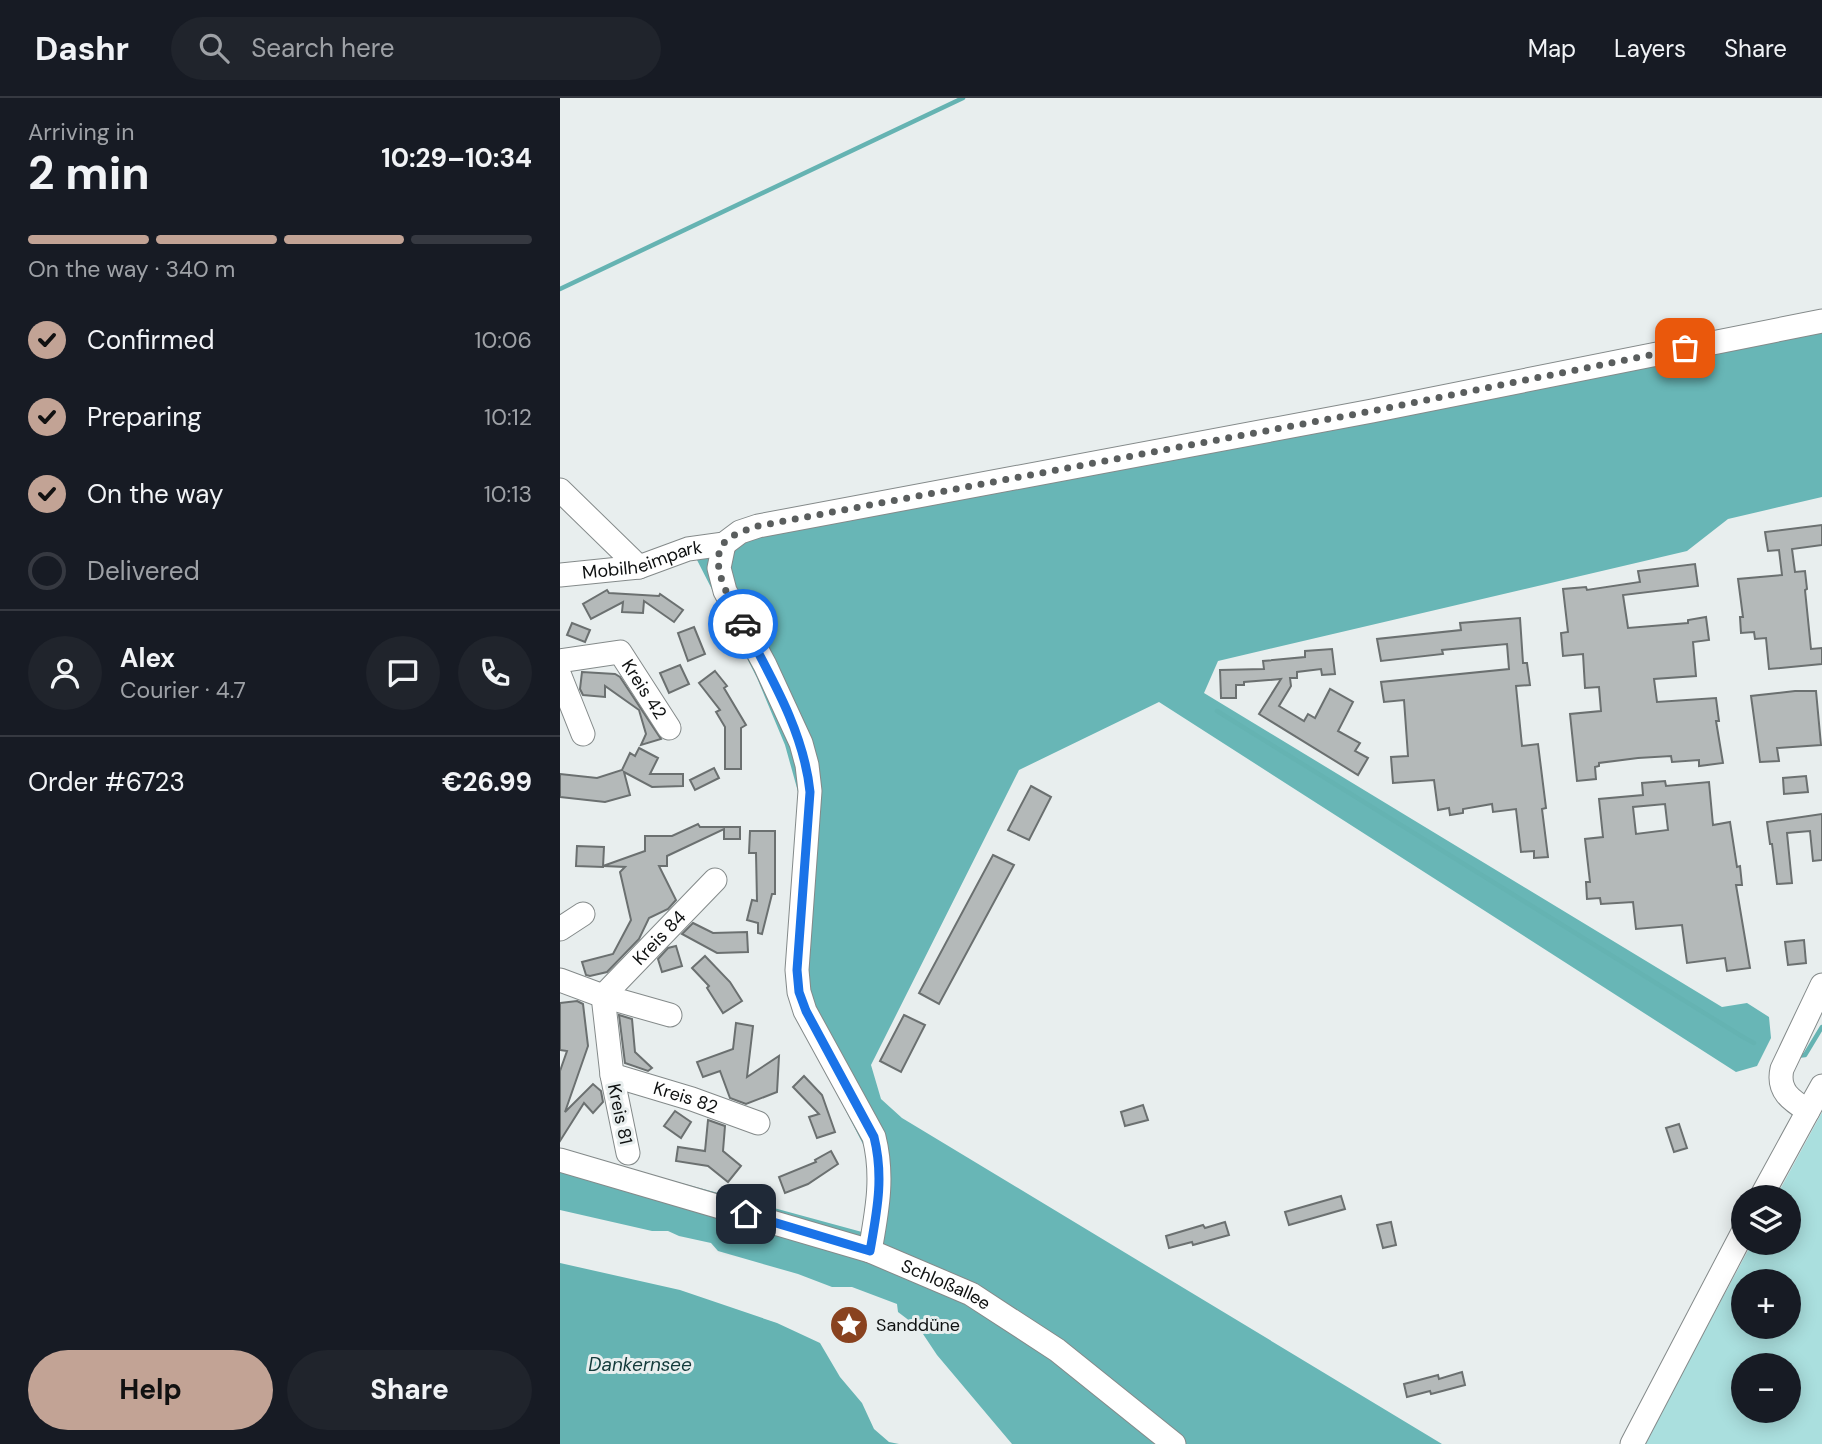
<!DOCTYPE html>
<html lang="en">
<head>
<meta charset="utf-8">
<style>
	body { margin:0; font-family:"DM Sans",sans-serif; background:#20242c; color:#f1f3f6; height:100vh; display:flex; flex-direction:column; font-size:26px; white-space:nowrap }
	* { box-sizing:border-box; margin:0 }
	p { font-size:23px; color:#9ea1a6 }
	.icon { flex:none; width:38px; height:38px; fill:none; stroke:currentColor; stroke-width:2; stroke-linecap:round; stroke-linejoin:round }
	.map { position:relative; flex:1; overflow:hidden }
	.side { display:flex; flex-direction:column; background:#171b24; width:560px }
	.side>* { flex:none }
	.tools { position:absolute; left:1171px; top:1087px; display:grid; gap:14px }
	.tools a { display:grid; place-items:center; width:70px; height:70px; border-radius:50%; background:#171b24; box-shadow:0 4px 18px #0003; font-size:35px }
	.pin { position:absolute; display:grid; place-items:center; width:60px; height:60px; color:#fff; margin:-30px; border-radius:14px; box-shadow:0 4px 10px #0006 }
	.courier { position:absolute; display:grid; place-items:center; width:70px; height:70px; margin:-35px; border:5px solid #1a73e8; border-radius:50%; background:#fff; color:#222; box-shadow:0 2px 9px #0007 }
	.summary em { font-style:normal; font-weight:700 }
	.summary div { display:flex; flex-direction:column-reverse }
	.summary { display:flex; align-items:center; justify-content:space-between; height:119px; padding:0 28px }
	h1 { font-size:46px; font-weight:700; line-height:52px }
	.bar { display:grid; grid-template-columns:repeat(4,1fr); gap:10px 7px; align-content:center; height:84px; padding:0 28px }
	.bar i { height:9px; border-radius:5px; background:#363941 }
	.bar .on { background:#c2a395 }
	.bar p { grid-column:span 4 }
	.line { display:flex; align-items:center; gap:18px; padding:0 28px; border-top:2px solid #363941 }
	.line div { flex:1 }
	.round { display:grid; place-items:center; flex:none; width:74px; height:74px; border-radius:37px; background:#20242c }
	ol { padding:0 28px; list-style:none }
	li { display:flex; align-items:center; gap:21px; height:77px }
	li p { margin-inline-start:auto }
	li .icon { padding:7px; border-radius:50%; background:#c2a395; color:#111; stroke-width:4 }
	li:last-child { color:#9ea1a6 }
	li i { width:38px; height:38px; border:4px solid #363941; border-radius:50% }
	.cta { display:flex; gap:14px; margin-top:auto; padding:14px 28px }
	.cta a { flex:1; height:80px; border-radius:42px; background:#c2a395; color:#111; font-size:28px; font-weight:700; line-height:80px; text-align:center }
	.cta a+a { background:#20242c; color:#f1f3f6 }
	header { display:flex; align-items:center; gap:42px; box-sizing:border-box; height:98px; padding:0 35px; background:#171b24; border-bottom:2px solid #363941 }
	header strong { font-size:33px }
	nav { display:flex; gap:38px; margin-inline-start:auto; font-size:24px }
	.search { width:490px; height:63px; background:#20242c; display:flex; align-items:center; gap:18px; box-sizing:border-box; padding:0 24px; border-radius:38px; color:#9ea1a6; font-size:26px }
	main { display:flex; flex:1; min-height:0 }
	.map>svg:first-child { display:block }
	.green { fill:#aadfde; fill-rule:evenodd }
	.forest { fill:#68b6b6 }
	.water { fill:#65b3b2 }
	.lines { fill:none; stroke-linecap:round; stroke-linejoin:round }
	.stream { stroke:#65b3b2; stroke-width:4.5 }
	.building { fill:#b4b9b9; stroke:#6b7070; stroke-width:2; fill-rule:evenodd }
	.minor-casing { stroke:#848a8a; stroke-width:25 }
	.minor { stroke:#fff; stroke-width:23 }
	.done { stroke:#5a5e5e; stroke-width:7; stroke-dasharray:0 12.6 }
	.route { stroke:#1a73e8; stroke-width:9 }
	.labels { text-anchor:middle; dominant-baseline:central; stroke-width:6; stroke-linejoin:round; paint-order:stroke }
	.street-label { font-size:18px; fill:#0e1010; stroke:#e8eeee }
	.poi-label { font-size:18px; fill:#0e1010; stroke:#e8eeee; text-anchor:start }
	.water-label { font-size:19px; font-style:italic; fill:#133a3a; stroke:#e8eeee }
</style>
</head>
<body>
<header>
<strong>Dashr</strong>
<div class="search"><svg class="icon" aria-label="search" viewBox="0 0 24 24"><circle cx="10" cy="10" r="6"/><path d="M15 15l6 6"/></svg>Search here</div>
<nav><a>Map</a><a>Layers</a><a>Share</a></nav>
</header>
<main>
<section class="side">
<div class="summary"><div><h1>2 min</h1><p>Arriving in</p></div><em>10:29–10:34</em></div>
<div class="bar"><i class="on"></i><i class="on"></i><i class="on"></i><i></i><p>On the way · 340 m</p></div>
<ol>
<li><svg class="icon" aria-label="check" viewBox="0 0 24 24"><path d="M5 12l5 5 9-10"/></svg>Confirmed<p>10:06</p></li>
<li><svg class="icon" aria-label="check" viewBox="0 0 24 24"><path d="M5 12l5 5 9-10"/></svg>Preparing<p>10:12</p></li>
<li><svg class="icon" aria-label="check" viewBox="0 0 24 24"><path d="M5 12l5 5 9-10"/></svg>On the way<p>10:13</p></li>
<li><i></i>Delivered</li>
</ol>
<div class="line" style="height:126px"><a class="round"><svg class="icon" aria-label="person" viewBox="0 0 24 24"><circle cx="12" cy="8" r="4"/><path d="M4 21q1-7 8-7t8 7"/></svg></a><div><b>Alex</b><p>Courier · 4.7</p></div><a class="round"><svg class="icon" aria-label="chat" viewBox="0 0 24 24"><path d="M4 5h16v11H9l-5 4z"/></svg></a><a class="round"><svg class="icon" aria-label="phone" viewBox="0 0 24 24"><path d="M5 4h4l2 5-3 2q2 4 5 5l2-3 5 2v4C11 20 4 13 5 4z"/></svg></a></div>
<div class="line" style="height:91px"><div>Order #6723</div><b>€26.99</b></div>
<div class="cta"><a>Help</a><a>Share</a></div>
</section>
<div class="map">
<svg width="1262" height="1346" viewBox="0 0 1262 1346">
	<rect width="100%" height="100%" fill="#e8eeee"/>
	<path class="green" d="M 1262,1014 L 1262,1346 L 1084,1346 L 1192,1145 L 1228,1144 L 1228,1099 L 1216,1099 ZM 1183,1183 L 1228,1183 L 1228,1228 L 1183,1228 ZM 1183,1267 L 1228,1267 L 1228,1312 L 1183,1312 Z"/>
	<path class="forest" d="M 1262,230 L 1262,399 L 1168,421 L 1127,453 L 658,563 L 644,595 L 1162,909 L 1187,905 L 1209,919 L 1211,940 L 1197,968 L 1176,974 L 599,604 L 459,672 L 311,967 L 321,1001 L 342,1020 L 882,1346 L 452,1346 L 377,1257 L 359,1230 L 338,1214 L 337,1206 L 292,1189 L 272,1189 L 238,1176 L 158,1153 L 151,1145 L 119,1138 L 108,1133 L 92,1133 L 0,1112 L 0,1052 L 302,1134 L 309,1076 L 306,1052 L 237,918 L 240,701 L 225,647 L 197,580 L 136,460 L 180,440 Z"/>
	<path class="water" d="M 0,1165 L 120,1192 L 217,1225 L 260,1245 L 280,1279 L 302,1305 L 314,1331 L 329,1344 L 339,1346 L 0,1346 Z"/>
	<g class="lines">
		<g class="stream">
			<path d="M 0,191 L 403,0"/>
			<path d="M 657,613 L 1183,939 L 1194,945"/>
			<path d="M 1236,958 L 1245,957 L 1262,929"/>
		</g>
	</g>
	<g class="building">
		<path d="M 1262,427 L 1262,447 L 1232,451 L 1235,474 L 1245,473 L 1247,491 L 1245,492 L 1251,551 L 1262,550 L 1262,566 L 1209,571 L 1206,540 L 1195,541 L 1194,534 L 1181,535 L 1180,519 L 1183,519 L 1178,481 L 1222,477 L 1219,452 L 1208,453 L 1205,434 Z"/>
		<path d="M 1135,466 L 1138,488 L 1063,497 L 1068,530 L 1128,525 L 1128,522 L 1146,519 L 1149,542 L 1133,544 L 1136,578 L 1094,581 L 1097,604 L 1156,600 L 1159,623 L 1156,623 L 1163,665 L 1139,668 L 1139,662 L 1112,664 L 1111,658 L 1078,660 L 1039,665 L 1039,668 L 1035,669 L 1036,681 L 1017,683 L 1010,616 L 1041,613 L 1039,589 L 1025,590 L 1023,556 L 1003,558 L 1001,535 L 1008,534 L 1003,491 L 1026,489 L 1027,492 L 1080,484 L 1078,473 Z"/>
		<path d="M 47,492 L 49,495 L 99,498 L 100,496 L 123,512 L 114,524 L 84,503 L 83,515 L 62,514 L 63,504 L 31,521 L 23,506 Z"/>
		<path d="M 960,520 L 963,565 L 967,565 L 970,587 L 956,588 L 962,648 L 978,646 L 986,710 L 982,711 L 988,759 L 974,760 L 974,753 L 961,754 L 956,711 L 933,714 L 932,706 L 903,711 L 903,715 L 890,717 L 889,710 L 878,712 L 874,682 L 833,685 L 831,659 L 848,658 L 844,602 L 824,604 L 821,584 L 949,571 L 947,546 L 882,552 L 883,556 L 821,563 L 817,541 L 901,532 L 900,525 Z"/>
		<path d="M 12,525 L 30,532 L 25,544 L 7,537 Z"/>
		<path d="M 134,529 L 145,556 L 128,563 L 118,535 Z"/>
		<path d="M 772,551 L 775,576 L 762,577 L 761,571 L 737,574 L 737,580 L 730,580 L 731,588 L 719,608 L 744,623 L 748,616 L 755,620 L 770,591 L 793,604 L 778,633 L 800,645 L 795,653 L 808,660 L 798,677 L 699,616 L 721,581 L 684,584 L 684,587 L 676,587 L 676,600 L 661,600 L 660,572 L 704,571 L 703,563 L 745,559 L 745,553 Z"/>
		<path d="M 120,567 L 129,586 L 109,595 L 100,575 Z"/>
		<path d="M 155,573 L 167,588 L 164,590 L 186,627 L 181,630 L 181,671 L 165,671 L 165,629 L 156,614 L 160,612 L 139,585 Z"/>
		<path d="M 22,574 L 55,576 L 60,579 L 101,641 L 81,647 L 86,636 L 79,612 L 45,588 L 45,599 L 23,597 L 20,591 Z"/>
		<path d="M 1235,593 L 1256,593 L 1261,647 L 1217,650 L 1219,663 L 1200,664 L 1191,598 Z"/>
		<path d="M 79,650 L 98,660 L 90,676 L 123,676 L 123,688 L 92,689 L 64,674 L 70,697 L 45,704 L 0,699 L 0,676 L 37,680 L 62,672 L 70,655 L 75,658 Z"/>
		<path d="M 154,670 L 159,680 L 135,692 L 130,682 Z"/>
		<path d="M 1246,678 L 1248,694 L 1224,696 L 1223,680 Z"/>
		<path d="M 1105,683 L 1106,688 L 1149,684 L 1153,727 L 1170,724 L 1177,769 L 1180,768 L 1182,787 L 1176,787 L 1190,870 L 1167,873 L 1165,860 L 1127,865 L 1122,827 L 1076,831 L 1073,804 L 1041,806 L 1040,800 L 1027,801 L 1026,784 L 1030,784 L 1025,741 L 1043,739 L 1039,701 L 1083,697 L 1082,685 ZM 1105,706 L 1108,732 L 1076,736 L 1073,709 Z"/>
		<path d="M 471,688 L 491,699 L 469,742 L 448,732 Z"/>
		<path d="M 1262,716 L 1262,762 L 1253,763 L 1250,733 L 1227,735 L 1232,785 L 1217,786 L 1212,746 L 1210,746 L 1207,724 Z"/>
		<path d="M 138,726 L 140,729 L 180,729 L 180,741 L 164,741 L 164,731 L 107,758 L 107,768 L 99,768 L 116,802 L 108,811 L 89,820 L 79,841 L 47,874 L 30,878 L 26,877 L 22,864 L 53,856 L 71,822 L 60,774 L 65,769 L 43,768 L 85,753 L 85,738 L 112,738 Z"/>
		<path d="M 190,733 L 215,733 L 215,796 L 212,796 L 202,836 L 198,835 L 198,825 L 187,822 L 192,802 L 197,803 L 196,755 L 189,755 Z"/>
		<path d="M 17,748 L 44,749 L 43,769 L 16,768 Z"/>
		<path d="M 433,757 L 454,767 L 379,906 L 359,895 Z"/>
		<path d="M 133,825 L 153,835 L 187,834 L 188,854 L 157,855 L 122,836 Z"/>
		<path d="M 1244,842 L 1246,865 L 1228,867 L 1225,844 Z"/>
		<path d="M 116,848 L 122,868 L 102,874 L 98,861 L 108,850 Z"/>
		<path d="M 145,858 L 170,884 L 182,903 L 163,915 L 147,890 L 149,888 L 132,870 Z"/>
		<path d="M 17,903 L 23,906 L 28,948 L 5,1014 L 33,986 L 41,993 L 43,1004 L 33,1015 L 24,1005 L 0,1043 L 0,973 L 7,953 L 0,952 L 0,905 Z"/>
		<path d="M 59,917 L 72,921 L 75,954 L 92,970 L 88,973 L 65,965 Z"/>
		<path d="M 344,917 L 365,927 L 341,974 L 320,963 Z"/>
		<path d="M 176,925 L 193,928 L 187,979 L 219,958 L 217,994 L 186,1006 L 170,1000 L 160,973 L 143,979 L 137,964 L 173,951 Z"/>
		<path d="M 244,978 L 262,997 L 275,1034 L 257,1040 L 249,1019 L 259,1016 L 233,989 Z"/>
		<path d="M 583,1007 L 588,1022 L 565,1028 L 561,1014 Z"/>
		<path d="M 115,1013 L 131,1024 L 121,1040 L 104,1028 Z"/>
		<path d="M 148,1022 L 165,1028 L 163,1053 L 181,1068 L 168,1084 L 148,1068 L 116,1063 L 118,1049 L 145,1053 Z"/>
		<path d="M 1119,1026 L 1127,1050 L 1114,1054 L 1106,1030 Z"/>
		<path d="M 271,1053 L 278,1066 L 248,1086 L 225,1095 L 219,1079 L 256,1064 L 255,1062 Z"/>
		<path d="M 781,1098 L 785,1111 L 729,1127 L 725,1114 Z"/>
		<path d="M 665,1124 L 669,1137 L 633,1147 L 632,1144 L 609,1150 L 606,1138 L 643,1127 L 645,1130 Z"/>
		<path d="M 831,1124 L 836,1147 L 823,1150 L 817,1127 Z"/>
		<path d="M 902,1274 L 905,1287 L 871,1296 L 870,1293 L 847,1299 L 844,1286 L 878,1277 L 879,1281 Z"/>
	</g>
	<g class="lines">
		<defs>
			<g id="minor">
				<path d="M 0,392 L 79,469"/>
				<path d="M 164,446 L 159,470 L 165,493 L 205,567 L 241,645 L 247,667 L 250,693 L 237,872 L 239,894 L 245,913 L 314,1039 C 324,1079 317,1113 310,1153"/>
				<path id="s1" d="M 0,477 L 79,469 L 128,451 L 164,446 L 180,434 L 198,428 L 812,313 L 1262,223"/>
				<path id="s2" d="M 0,563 L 60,554 L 109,630"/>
				<path d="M 0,578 L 23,636"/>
				<path d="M 0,831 L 23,816"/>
				<path d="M 0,882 L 43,898 L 110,917"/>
				<path d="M 1262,887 L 1222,971 C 1217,993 1231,1002 1248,1013 L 1262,988"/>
				<path id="s3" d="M 52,977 L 132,1001 L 198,1025"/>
				<path id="s4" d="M 68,1055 L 52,977 L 43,898 L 155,782"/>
				<path id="s5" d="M 0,1062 L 310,1153 L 411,1196 L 497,1252 L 614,1346"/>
				<path d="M 1201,1099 L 1248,1013"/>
				<path d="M 1072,1346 L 1183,1134"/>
			</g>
		</defs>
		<use href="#minor" class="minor-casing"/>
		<use href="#minor" class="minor"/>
	</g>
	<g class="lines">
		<path class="done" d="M 183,526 C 173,507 148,468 163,446 C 171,436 187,432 198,428 L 812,313 L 1125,250"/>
		<path class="route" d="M 183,526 C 211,579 244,634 250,694 L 237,872 L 239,894 L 246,913 L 314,1039 C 324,1079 317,1113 310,1153 L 186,1116"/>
	</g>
	<defs>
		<symbol id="sight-disc" viewBox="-11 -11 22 22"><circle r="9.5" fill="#89421f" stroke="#e8eeee"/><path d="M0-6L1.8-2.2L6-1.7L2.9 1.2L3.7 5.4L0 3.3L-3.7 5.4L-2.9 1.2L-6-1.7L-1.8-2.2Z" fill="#fff"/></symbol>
	</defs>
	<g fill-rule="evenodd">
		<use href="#sight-disc" x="267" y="1205" width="44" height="44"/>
	</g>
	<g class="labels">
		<g class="street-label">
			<text stroke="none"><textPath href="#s1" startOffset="84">Mobilheimpark</textPath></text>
			<text stroke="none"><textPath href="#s2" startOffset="105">Kreis 42</textPath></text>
			<text stroke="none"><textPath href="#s4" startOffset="240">Kreis 84</textPath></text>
			<text stroke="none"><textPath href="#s3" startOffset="77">Kreis 82</textPath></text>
			<text transform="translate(60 1016) rotate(78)">Kreis 81</text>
			<text stroke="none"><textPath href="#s5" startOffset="406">Schloßallee</textPath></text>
		</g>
		<g class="poi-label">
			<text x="316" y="1227">Sanddüne</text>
		</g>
		<g class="water-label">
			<text x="80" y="1266">Dankernsee</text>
		</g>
	</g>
</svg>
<div class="tools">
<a><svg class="icon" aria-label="layers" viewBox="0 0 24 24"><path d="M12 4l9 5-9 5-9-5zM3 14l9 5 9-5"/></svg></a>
<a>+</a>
<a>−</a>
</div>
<div class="pin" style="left:1125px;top:250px;background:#ea580c"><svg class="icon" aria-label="bag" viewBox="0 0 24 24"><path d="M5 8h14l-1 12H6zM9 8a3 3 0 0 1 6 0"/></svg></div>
<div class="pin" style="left:186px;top:1116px;background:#1f2937"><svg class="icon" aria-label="home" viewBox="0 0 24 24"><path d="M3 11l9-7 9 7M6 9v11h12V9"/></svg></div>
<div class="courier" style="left:183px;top:526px"><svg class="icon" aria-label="car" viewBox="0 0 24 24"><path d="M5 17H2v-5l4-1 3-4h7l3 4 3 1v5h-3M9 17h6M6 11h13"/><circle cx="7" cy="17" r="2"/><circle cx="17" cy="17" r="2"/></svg></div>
</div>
</main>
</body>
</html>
